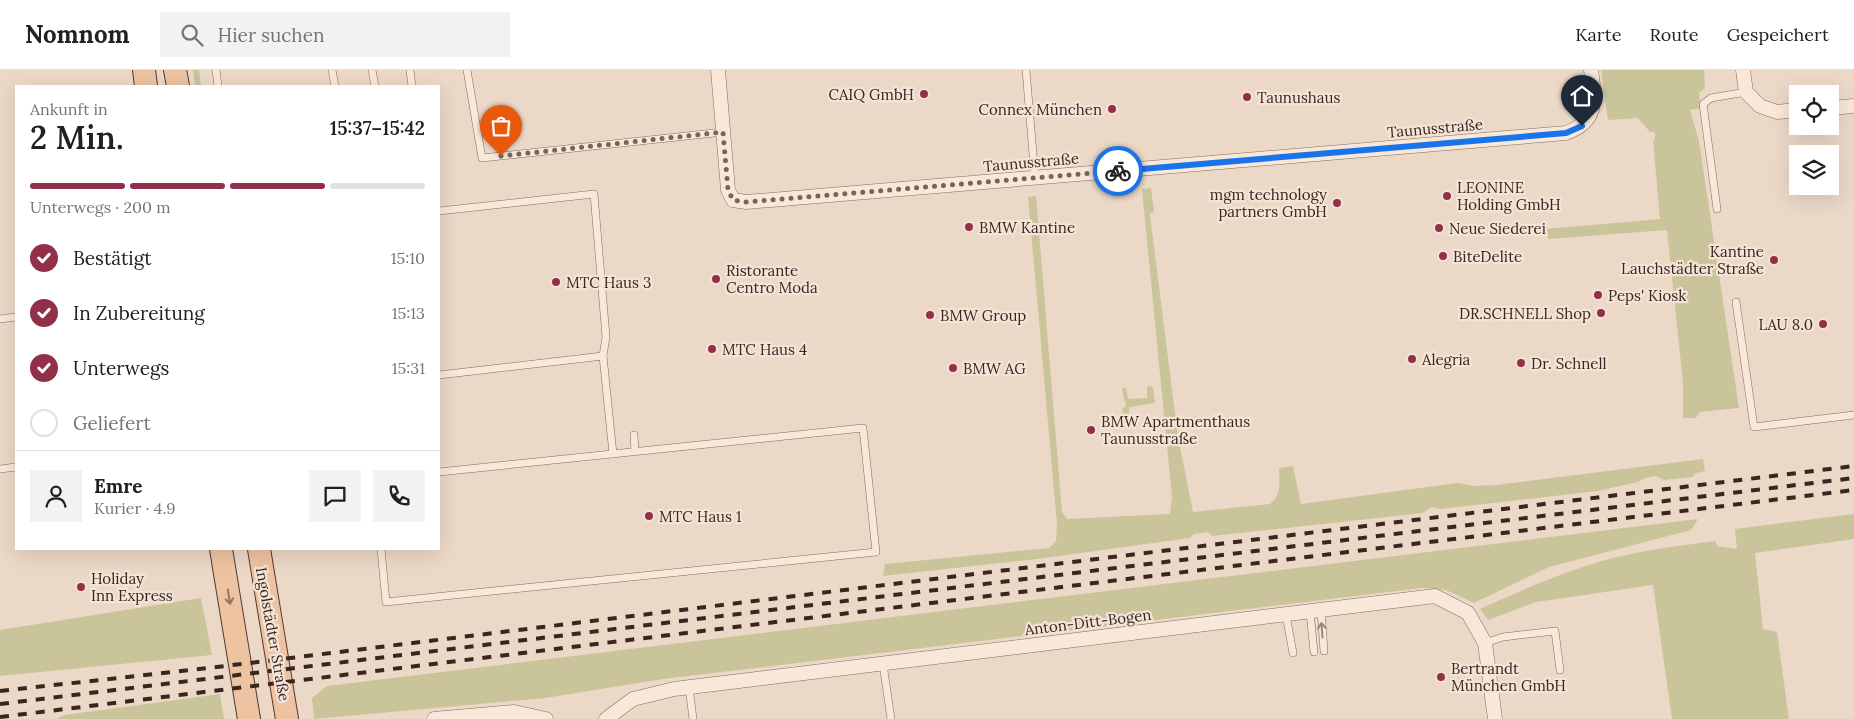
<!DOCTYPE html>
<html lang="de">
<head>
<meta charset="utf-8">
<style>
	body { margin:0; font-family:Lora,serif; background:#f2f2f2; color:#202124; height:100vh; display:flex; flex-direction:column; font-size:19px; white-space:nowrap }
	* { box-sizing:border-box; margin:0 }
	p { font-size:16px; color:#757577 }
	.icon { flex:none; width:28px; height:28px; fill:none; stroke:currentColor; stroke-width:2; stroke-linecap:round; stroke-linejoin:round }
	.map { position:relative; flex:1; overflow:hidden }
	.details { position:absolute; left:15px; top:15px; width:425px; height:465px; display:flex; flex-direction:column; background:#fff; border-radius:0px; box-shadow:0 5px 20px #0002 }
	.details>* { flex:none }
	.controls { position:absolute; left:1789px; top:15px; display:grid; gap:10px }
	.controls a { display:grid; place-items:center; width:50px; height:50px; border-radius:0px; background:#fff; box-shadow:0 5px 20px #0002; font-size:25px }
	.pin { position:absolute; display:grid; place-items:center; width:42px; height:42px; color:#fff; margin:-51px -21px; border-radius:50% 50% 50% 0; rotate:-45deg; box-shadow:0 0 5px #0007 }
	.pin .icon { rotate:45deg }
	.courier { position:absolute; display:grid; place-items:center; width:50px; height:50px; margin:-25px; border:4px solid #1a73e8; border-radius:50%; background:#fff; color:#222; box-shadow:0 1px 6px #0007 }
	.head em { font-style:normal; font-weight:600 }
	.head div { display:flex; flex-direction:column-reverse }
	.head { display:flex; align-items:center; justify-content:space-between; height:85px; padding:0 15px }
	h1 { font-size:32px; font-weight:600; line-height:38px }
	.bar { display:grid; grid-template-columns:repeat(4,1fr); gap:8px 5px; align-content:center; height:60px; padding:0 15px }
	.bar i { height:6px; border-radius:4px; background:#e0e0e0 }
	.bar .active { background:#933049 }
	.bar p { grid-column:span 4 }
	.line { display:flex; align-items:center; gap:12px; padding:0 15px; border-top:1px solid #e0e0e0 }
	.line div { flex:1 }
	.round { display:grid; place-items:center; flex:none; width:52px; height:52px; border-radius:0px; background:#f2f2f2 }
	ol { padding:0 15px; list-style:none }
	li { display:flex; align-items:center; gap:15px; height:55px }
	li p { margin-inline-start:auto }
	li .icon { padding:5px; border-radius:50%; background:#933049; color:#fff; stroke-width:4 }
	li:last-child { color:#757577 }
	li i { width:28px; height:28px; border:2px solid #e0e0e0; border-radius:50% }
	header { display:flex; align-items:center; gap:30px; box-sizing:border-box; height:70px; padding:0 25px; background:#fff; border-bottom:1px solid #e0e0e0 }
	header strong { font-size:24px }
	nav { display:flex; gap:28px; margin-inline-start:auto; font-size:18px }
	.search { width:350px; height:45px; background:#f2f2f2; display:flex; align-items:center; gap:12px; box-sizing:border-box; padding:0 18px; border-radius:0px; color:#757577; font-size:19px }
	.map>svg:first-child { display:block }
	.green { fill:#cac49b }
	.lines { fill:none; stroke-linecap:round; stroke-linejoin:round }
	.lane-casing { stroke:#876a5d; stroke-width:8 }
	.street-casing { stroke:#876a5d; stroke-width:15 }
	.primary-casing { stroke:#553931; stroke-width:24 }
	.lane { stroke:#f7e8da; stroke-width:7 }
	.street { stroke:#f7e8da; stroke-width:14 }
	.primary { stroke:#edc3a2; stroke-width:22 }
	.rail { stroke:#382620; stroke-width:4; stroke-dasharray:9 9; stroke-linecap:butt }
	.oneway { stroke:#927461 }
	.oneway2 { stroke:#98877d }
	.done { stroke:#77645a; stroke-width:5; stroke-dasharray:0 9 }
	.route { stroke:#1a73e8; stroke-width:6 }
	.poi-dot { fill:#933049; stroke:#f4e4d6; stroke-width:2 }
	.labels { text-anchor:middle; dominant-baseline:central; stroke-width:4.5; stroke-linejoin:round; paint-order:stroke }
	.poi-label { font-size:15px; fill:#382620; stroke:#f4e4d6; text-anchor:start }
	.street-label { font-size:15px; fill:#382620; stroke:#f4e4d6 }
</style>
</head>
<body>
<header>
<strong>Nomnom</strong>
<div class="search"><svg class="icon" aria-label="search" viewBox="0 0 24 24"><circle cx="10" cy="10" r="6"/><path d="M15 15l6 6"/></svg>Hier suchen</div>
<nav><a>Karte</a><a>Route</a><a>Gespeichert</a></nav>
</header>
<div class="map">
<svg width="1854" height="649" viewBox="0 0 1854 649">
	<rect width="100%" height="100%" fill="#ecd8c7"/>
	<g class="green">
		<path d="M 193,0 L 199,0 L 201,16 L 195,16 Z"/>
		<path d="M 1601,0 L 1704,0 L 1705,18 L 1699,23 L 1700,38 L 1690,40 L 1699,71 L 1739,338 L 1700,342 L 1696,348 L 1683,348 L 1683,313 L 1667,160 L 1548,169 L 1547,159 L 1660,149 L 1653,70 L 1655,69 L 1655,62 L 1650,62 L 1638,48 L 1608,50 Z"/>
		<path d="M 1151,118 L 1154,142 L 1150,143 L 1150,146 L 1178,367 L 1193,442 L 1270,434 C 1282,426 1279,411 1279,398 L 1293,396 L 1301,434 L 1457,413 L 1474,416 L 1496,415 L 1703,389 L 1705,401 L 1696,403 L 1692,407 L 1664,410 L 1656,406 L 1645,408 L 1638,412 L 1598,421 L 1440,439 L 1432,437 L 1423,443 L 1212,466 L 1208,462 L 1194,464 L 1190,468 L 1037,489 L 883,506 L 885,494 L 1049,478 L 1056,471 L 1057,454 L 1028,127 L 1036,126 L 1062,442 L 1067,449 L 1170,444 L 1172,427 L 1142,119 Z"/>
		<path d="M 1147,316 L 1153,317 L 1155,333 L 1129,337 L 1129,347 L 1124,347 L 1122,338 L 1126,337 L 1122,318 L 1126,318 L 1128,329 L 1147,328 Z"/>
		<path d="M 1854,444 L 1854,469 L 1755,483 L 1763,559 L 1777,562 L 1789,649 L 1672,649 L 1653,515 L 1536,532 L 1488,550 L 1480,539 C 1520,521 1560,503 1602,491 C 1640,480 1678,476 1716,471 L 1717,476 L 1737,479 L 1735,459 Z"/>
		<path d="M 1698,449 L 1691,460 L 1549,497 L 1474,533 L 1446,520 L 1422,518 L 663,609 L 545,628 L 314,649 L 312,628 L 327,616 Z"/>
		<path d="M 201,528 L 212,585 L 0,606 L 0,560 Z"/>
		<path d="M 220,624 L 224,649 L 56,649 L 65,645 Z"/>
	</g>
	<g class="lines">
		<defs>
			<g id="lane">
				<path d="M 216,0 L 218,16"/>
				<path d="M 332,0 L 335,16"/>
				<path d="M 372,0 L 375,16"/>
				<path d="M 410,0 L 412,16"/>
				<path d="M 467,0 L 482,88 L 723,62"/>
				<path d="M 1026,0 L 1035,108"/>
				<path d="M 1717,139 L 1703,34 L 1711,28 L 1746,22"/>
				<path d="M 439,141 L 594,124 L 606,267 L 603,286 L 613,384"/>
				<path d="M 1736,232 L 1754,357 L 1854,345"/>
				<path d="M 0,249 L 16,247"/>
				<path d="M 439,305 L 603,286"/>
				<path d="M 634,365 L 635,382"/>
				<path d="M 0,399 L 16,397"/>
				<path d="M 381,479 L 386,532 L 876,482 L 863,358 L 439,402"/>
				<path d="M 1321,540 L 1324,581"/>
				<path d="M 1310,542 L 1314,582"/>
				<path d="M 1286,545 L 1293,583"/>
				<path d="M 1485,573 L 1503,567 L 1555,561 L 1560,600"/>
				<path d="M 883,594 L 891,649"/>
				<path d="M 689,617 L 693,649"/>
			</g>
			<g id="street">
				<path d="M 718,0 L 728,120 L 733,130 L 746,132 L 1566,63 C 1599,51 1595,29 1591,0"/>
				<path d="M 1743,0 L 1746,22 L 1760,36 L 1777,42 L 1798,40"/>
				<path d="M 1830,38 L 1854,36"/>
				<path d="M 434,649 L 514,642 L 546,649"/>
				<path d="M 606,649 L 633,629 L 674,619 L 1435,526 L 1468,543 L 1485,573 L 1495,649"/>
			</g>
			<g id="primary">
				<path d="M 144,0 L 146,16"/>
				<path d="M 175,0 L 178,16"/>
				<path d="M 221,479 L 249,649"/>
				<path d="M 259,479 L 287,649"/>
			</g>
		</defs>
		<use href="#lane" class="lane-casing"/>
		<use href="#street" class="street-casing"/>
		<use href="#primary" class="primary-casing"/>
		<use href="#lane" class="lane"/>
		<use href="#street" class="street"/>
		<use href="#primary" class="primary"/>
		<g class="rail">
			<path d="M 0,621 L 209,598 L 1854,396"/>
			<path d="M 0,634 L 1854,408"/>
			<path d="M 0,647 L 1854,420"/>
		</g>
	</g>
	<defs><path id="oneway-shaft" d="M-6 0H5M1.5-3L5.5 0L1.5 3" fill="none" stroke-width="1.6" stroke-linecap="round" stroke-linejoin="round" transform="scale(1.25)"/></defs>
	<use class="oneway" href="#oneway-shaft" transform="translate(229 527) rotate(81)"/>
	<use class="oneway2" href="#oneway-shaft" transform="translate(1322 560) rotate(-94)"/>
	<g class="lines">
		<path class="done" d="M 501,86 L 723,62 L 728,120 L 733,130 L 746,132 L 1118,101"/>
		<path class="route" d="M 1118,101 L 1566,63 L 1582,56"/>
	</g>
	<g class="poi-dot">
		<circle cx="924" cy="24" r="5"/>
		<circle cx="1247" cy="27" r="5"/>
		<circle cx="1112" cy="39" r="5"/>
		<circle cx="1447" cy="126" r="5"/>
		<circle cx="1337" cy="133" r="5"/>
		<circle cx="969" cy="157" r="5"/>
		<circle cx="1439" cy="158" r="5"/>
		<circle cx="1443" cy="186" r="5"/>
		<circle cx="1774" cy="190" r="5"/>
		<circle cx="716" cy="209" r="5"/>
		<circle cx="556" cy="212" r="5"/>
		<circle cx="1598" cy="225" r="5"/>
		<circle cx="1601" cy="243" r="5"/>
		<circle cx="930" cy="245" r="5"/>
		<circle cx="1823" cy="254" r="5"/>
		<circle cx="712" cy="279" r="5"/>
		<circle cx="1412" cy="289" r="5"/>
		<circle cx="1521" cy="293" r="5"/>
		<circle cx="953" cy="298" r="5"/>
		<circle cx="1091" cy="360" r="5"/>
		<circle cx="649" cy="446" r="5"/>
		<circle cx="81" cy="517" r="5"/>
		<circle cx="1441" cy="607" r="5"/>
	</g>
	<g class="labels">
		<g class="poi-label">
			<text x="914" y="24" text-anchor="end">CAIQ GmbH</text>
			<text x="1257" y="27">Taunushaus</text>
			<text x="1102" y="39" text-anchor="end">Connex München</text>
			<text x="1457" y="117">LEONINE<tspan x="1457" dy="17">Holding GmbH</tspan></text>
			<text x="1327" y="124" text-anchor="end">mgm technology<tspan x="1327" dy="17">partners GmbH</tspan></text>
			<text x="979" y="157">BMW Kantine</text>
			<text x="1449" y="158">Neue Siederei</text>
			<text x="1764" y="181" text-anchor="end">Kantine<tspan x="1764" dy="17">Lauchstädter Straße</tspan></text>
			<text x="1453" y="186">BiteDelite</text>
			<text x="726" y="200">Ristorante<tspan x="726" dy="17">Centro Moda</tspan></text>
			<text x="566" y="212">MTC Haus 3</text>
			<text x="1608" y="225">Peps' Kiosk</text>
			<text x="1591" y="243" text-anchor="end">DR.SCHNELL Shop</text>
			<text x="940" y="245">BMW Group</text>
			<text x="1813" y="254" text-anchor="end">LAU 8.0</text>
			<text x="722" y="279">MTC Haus 4</text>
			<text x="1422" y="289">Alegria</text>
			<text x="1531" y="293">Dr. Schnell</text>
			<text x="963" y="298">BMW AG</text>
			<text x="1101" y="351">BMW Apartmenthaus<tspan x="1101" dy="17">Taunusstraße</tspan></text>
			<text x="659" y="446">MTC Haus 1</text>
			<text x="91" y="508">Holiday<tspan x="91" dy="17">Inn Express</tspan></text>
			<text x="1451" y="598">Bertrandt<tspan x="1451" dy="17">München GmbH</tspan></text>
		</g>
		<g class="street-label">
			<text transform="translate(1435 58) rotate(-5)">Taunusstraße</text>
			<text transform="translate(1031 92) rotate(-5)">Taunusstraße</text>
			<text transform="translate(1088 552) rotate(-7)">Anton-Ditt-Bogen</text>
			<text transform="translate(273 564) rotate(80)">Ingolstädter Straße</text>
		</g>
	</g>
</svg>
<div class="controls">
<a><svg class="icon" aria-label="locate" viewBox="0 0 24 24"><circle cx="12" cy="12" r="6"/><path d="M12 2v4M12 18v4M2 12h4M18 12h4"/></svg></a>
<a><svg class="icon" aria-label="layers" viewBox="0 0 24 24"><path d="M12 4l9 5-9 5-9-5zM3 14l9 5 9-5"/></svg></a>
</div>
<div class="pin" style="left:501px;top:86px;background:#ea580c"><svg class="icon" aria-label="bag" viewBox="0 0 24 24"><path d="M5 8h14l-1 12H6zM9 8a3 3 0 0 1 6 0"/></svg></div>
<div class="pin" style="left:1582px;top:56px;background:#1f2937"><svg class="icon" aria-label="home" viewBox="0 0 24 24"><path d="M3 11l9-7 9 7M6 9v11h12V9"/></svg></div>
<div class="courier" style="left:1118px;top:101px"><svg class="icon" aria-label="bike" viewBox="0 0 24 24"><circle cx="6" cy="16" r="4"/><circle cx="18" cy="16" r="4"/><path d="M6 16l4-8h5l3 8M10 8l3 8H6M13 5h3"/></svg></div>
<section class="details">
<div class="head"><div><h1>2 Min.</h1><p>Ankunft in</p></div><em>15:37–15:42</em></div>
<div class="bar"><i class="active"></i><i class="active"></i><i class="active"></i><i></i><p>Unterwegs · 200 m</p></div>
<ol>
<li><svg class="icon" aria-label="check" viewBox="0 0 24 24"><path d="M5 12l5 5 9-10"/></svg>Bestätigt<p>15:10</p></li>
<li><svg class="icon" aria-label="check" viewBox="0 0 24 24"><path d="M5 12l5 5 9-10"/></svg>In Zubereitung<p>15:13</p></li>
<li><svg class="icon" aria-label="check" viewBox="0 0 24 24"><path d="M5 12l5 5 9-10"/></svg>Unterwegs<p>15:31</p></li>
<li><i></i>Geliefert</li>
</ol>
<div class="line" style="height:90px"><a class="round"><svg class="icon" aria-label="person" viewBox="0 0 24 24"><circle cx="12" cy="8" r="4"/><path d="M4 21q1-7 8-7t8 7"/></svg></a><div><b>Emre</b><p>Kurier · 4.9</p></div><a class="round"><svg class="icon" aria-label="chat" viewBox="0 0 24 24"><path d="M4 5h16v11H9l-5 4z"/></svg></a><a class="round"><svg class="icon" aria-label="phone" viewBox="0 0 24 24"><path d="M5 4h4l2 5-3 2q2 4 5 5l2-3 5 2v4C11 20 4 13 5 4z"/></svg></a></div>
</section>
</div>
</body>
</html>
